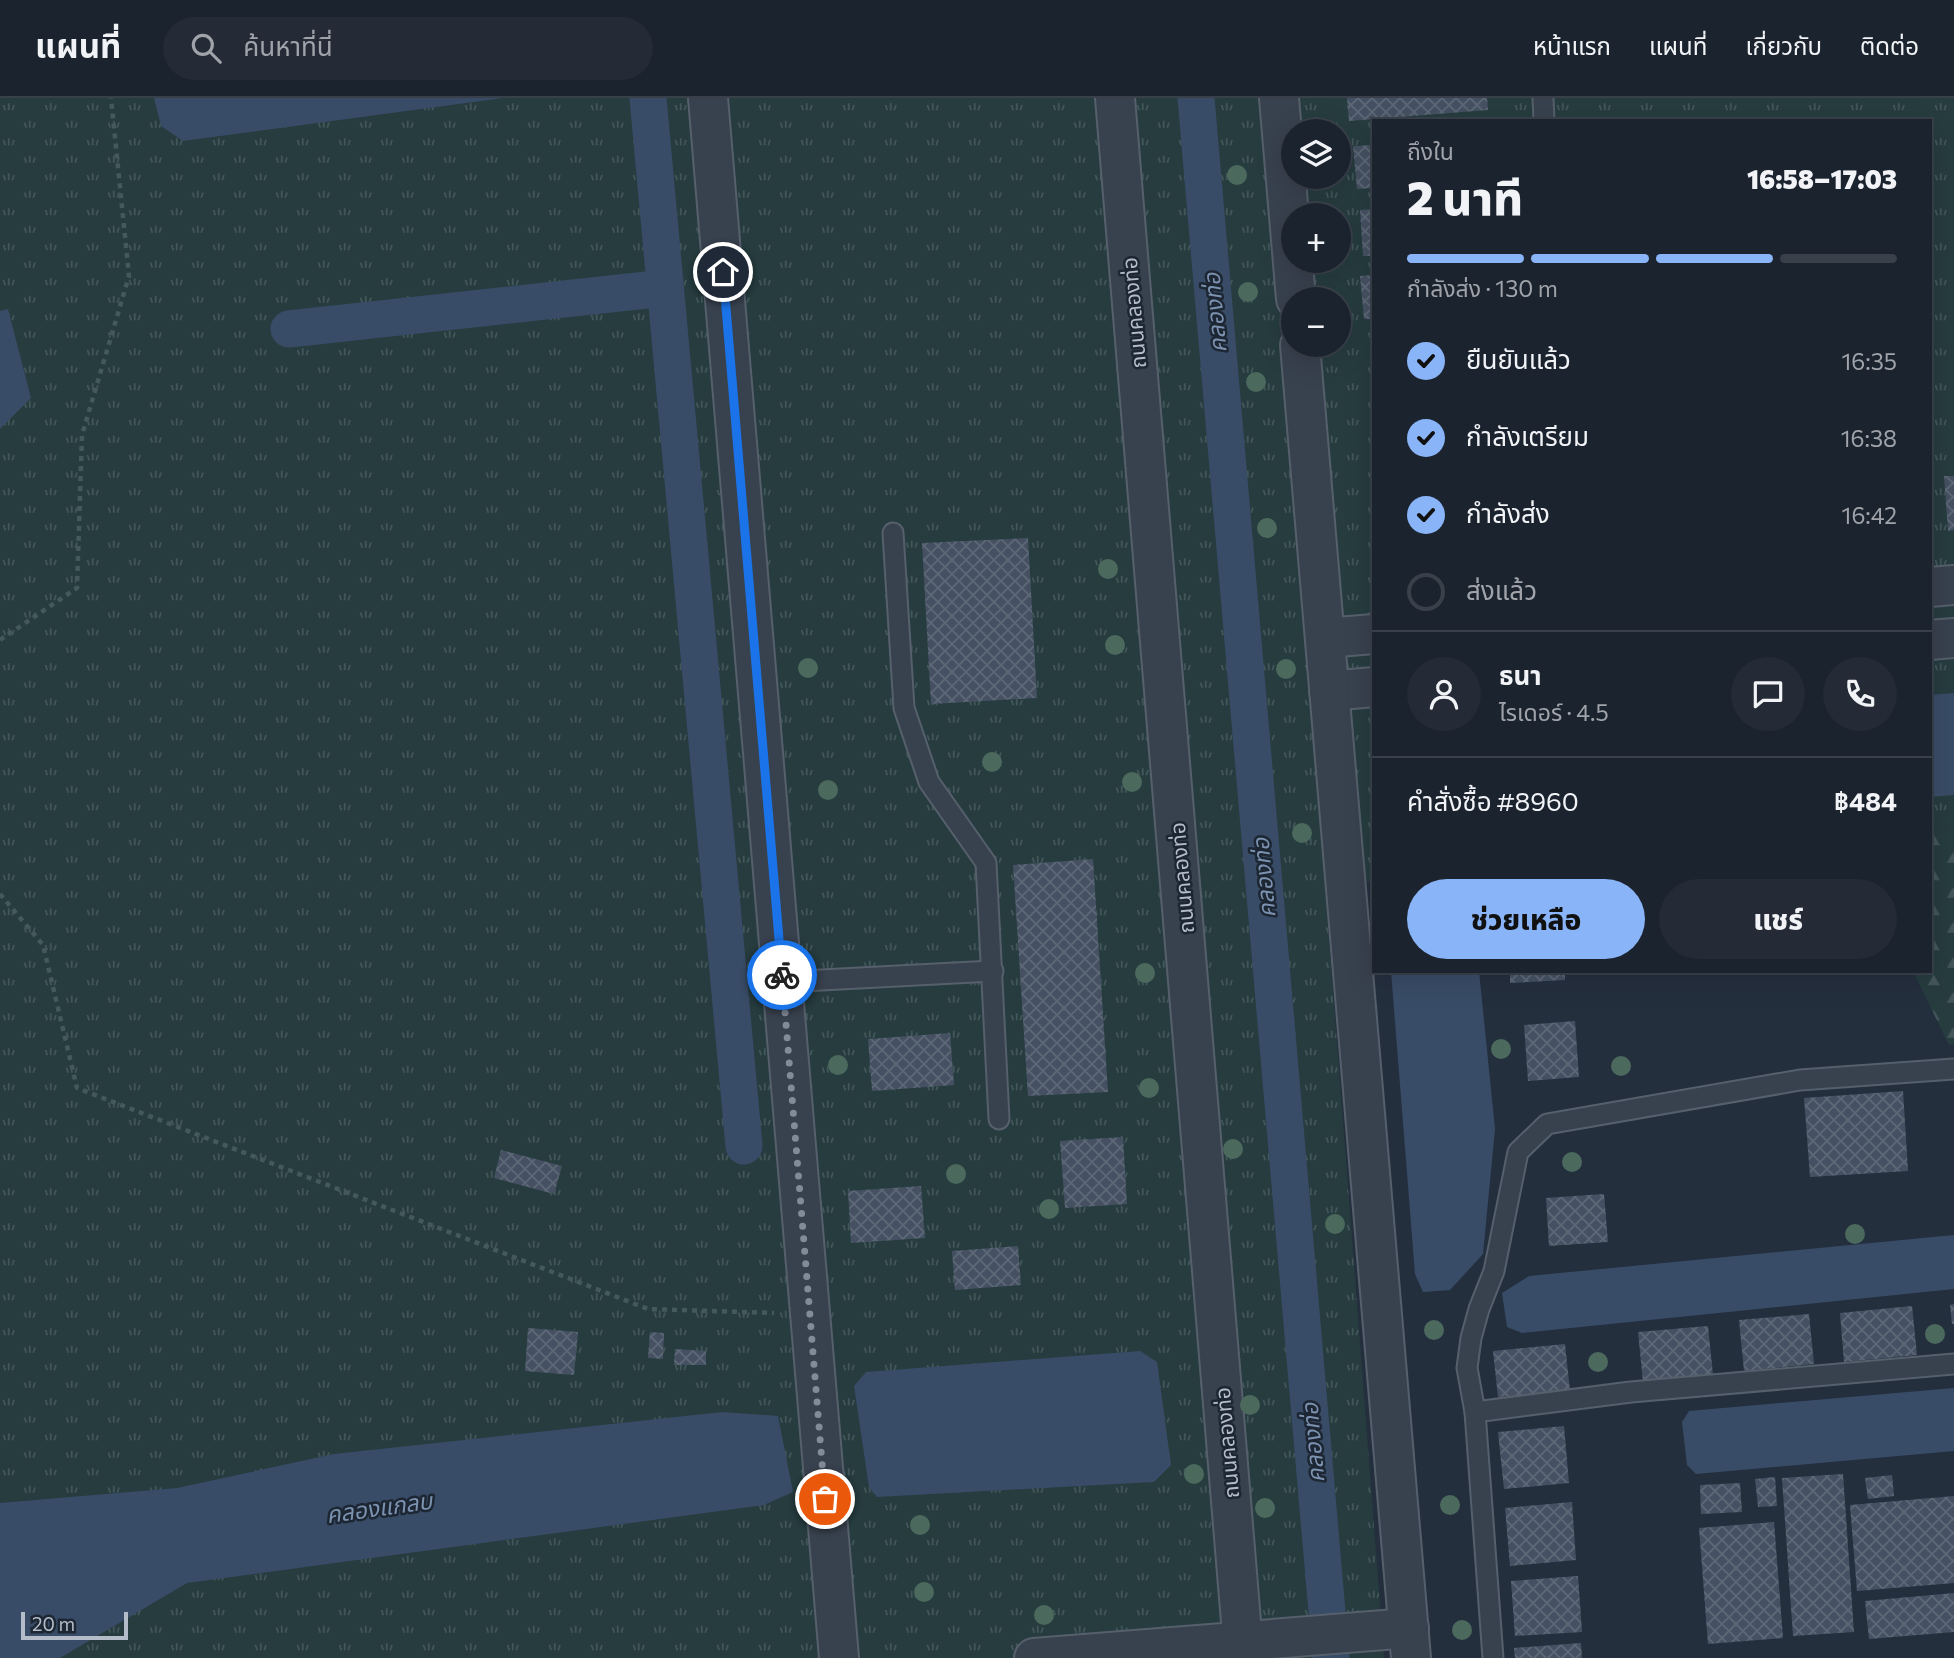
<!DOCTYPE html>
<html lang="th">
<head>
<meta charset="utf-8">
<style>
	body { margin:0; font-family:Commissioner,"Noto Sans Thai",sans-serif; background:#242b36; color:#f1f3f6; height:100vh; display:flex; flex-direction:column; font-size:26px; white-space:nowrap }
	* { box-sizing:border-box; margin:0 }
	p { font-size:23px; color:#a0a4aa }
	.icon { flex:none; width:38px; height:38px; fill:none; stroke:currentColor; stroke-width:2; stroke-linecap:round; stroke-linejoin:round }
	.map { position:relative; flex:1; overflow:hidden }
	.details { position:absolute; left:1372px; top:21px; width:560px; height:854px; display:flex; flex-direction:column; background:#1b232e; border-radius:0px; box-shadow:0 7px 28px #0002,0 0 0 2px #39404a }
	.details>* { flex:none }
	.fabs { position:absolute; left:1281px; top:21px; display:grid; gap:14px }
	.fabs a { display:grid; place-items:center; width:70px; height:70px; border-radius:50%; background:#1b232e; box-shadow:0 7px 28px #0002,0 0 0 2px #39404a; font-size:35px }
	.scale { position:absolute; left:21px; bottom:18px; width:107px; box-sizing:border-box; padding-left:7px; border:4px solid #b4bcc9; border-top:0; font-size:19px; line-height:24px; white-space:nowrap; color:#b4bcc9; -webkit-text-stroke:5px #1d2633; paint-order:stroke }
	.pin { position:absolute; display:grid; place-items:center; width:60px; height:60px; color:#fff; margin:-30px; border:4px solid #fff; border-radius:50%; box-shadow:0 2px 7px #0007 }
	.courier { position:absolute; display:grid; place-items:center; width:70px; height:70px; margin:-35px; border:5px solid #1a73e8; border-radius:50%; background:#fff; color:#222; box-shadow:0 2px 9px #0007 }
	.head em { font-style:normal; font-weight:800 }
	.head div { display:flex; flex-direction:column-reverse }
	.head { display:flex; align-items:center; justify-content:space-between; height:119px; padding:0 35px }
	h1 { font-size:46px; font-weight:800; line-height:52px }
	.bar { display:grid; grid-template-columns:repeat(4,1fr); gap:10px 7px; align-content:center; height:84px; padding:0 35px }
	.bar i { height:9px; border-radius:5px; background:#39404a }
	.bar .on { background:#8ab4f8 }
	.bar p { grid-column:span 4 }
	.line { display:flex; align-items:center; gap:18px; padding:0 35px; border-top:2px solid #39404a }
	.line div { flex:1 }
	.round { display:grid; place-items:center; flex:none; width:74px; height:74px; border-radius:37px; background:#242b36 }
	ol { padding:0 35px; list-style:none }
	li { display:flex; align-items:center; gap:21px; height:77px }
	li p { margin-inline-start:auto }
	li .icon { padding:7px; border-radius:50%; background:#8ab4f8; color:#111; stroke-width:4 }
	li:last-child { color:#a0a4aa }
	li i { width:38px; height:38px; border:4px solid #39404a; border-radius:50% }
	.action { display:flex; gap:14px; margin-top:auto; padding:14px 35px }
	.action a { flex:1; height:80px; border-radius:42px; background:#8ab4f8; color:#111; font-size:28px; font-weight:800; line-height:80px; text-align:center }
	.action a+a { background:#242b36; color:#f1f3f6 }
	header { display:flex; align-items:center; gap:42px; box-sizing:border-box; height:98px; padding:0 35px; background:#1b232e; border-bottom:2px solid #39404a }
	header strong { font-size:33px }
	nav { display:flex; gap:38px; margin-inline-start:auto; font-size:24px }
	.search { width:490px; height:63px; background:#242b36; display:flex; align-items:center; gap:18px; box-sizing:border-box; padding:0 24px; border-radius:38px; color:#a0a4aa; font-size:26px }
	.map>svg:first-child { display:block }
	.forest { fill:url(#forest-firs) }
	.park { fill:url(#park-tufts); fill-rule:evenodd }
	.water { fill:#394c67 }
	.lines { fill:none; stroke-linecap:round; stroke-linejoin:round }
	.canal { stroke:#394c67; stroke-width:37 }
	.building { fill:url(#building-cross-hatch) }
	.service-casing { stroke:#565f6c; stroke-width:23 }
	.minor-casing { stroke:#565f6c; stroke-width:42 }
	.tertiary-casing { stroke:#565f6c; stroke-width:42 }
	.path { stroke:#44595c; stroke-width:4.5; stroke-dasharray:5 5; stroke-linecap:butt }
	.service { stroke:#38414e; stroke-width:19 }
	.minor { stroke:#38414e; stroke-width:38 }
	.tertiary { stroke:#38414e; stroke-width:38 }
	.tree { fill:#4b6a5d }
	.done { stroke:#828b98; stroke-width:7; stroke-dasharray:0 12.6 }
	.route { stroke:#1a73e8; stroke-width:9 }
	.labels { text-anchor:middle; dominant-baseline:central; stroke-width:5; stroke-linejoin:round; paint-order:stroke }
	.street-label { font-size:21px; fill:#b4bcc9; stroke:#1d2633 }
	.water-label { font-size:23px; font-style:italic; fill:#7c92b1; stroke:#1d2633 }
</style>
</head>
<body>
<header>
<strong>แผนที่</strong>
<div class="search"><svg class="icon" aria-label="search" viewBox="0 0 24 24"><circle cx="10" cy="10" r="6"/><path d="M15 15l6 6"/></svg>ค้นหาที่นี่</div>
<nav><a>หน้าแรก</a><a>แผนที่</a><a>เกี่ยวกับ</a><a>ติดต่อ</a></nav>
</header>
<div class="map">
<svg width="1954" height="1560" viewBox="0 0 1954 1560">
	<defs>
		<pattern id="forest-firs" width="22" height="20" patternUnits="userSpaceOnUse" patternTransform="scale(1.75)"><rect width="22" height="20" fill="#263c3f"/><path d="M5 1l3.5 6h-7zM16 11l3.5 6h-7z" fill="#435659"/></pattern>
		<pattern id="park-tufts" width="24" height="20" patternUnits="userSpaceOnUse" patternTransform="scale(1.75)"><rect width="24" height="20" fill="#263c3f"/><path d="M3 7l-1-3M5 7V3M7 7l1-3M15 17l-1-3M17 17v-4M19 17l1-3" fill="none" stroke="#435659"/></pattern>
		<pattern id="building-cross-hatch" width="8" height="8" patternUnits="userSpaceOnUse" patternTransform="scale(1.75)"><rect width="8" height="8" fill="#455162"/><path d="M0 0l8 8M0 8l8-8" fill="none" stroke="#5d6877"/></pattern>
	</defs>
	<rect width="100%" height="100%" fill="#242f3e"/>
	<path class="forest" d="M 1954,730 L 1954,946 L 1949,947 L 1913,873 L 1930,873 L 1930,732 Z"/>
	<path class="park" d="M 0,0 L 1954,0 L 1954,730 L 1930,732 L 1930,23 L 1374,23 L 1374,783 L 1325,788 L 1384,1560 L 0,1560 ZM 1293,33 L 1339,33 L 1339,79 L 1293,79 ZM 1293,117 L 1339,117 L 1339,163 L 1293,163 ZM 1293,201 L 1339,201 L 1339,247 L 1293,247 Z"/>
	<g class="water">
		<path d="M 154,0 L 503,0 L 183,43 L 161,28 Z"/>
		<path d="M 8,211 L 31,300 L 0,331 L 0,213 Z"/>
		<path d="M 1954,595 L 1954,697 L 1930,699 L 1930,597 Z"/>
		<path d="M 1391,873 L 1479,873 L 1495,1031 L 1483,1156 L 1450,1192 L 1423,1194 L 1415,1176 Z"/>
		<path d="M 1954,1137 L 1954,1191 L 1522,1235 L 1507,1229 L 1502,1195 L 1529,1178 Z"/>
		<path d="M 1140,1253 L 1157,1264 L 1171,1367 L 1154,1384 L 877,1399 L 869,1389 L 854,1288 L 866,1274 Z"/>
		<path d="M 1954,1290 L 1954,1353 L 1696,1376 L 1687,1367 L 1682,1324 L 1689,1313 Z"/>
		<path d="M 722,1314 L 778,1318 L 793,1394 L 764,1407 L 187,1485 L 60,1560 L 0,1560 L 0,1405 L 177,1390 L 334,1356 Z"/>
	</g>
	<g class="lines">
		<g class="canal">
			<path d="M 648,0 L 744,1048"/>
			<path d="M 1196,0 L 1331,1560"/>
			<path d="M 289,231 L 665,190"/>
		</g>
	</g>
	<g class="building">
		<path d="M 1347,0 L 1487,0 L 1488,12 L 1349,23 Z"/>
		<path d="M 1374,47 L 1374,90 L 1357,91 L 1353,48 Z"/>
		<path d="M 1374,111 L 1374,158 L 1363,158 L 1360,112 Z"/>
		<path d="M 1374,177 L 1374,221 L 1364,221 L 1360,178 Z"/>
		<path d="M 1944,378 L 1954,378 L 1954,432 L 1948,433 Z"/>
		<path d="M 1028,440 L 1037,600 L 931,606 L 922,445 Z"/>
		<path d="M 1093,761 L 1108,994 L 1028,998 L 1013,767 Z"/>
		<path d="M 1510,873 L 1565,873 L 1565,882 L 1510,885 Z"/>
		<path d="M 1575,923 L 1579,979 L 1528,983 L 1524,927 Z"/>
		<path d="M 950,935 L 954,987 L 872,993 L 868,941 Z"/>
		<path d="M 1903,993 L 1908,1073 L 1810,1079 L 1804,1000 Z"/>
		<path d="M 1123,1039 L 1127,1106 L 1065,1110 L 1060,1043 Z"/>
		<path d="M 501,1052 L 562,1068 L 554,1096 L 494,1080 Z"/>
		<path d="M 921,1088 L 925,1140 L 851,1145 L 848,1093 Z"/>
		<path d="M 1604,1096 L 1608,1144 L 1549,1148 L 1546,1100 Z"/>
		<path d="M 1018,1148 L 1021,1187 L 955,1192 L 952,1153 Z"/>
		<path d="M 1954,1206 L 1954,1226 L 1952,1226 L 1950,1207 Z"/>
		<path d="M 1912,1208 L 1917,1257 L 1844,1264 L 1840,1215 Z"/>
		<path d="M 1809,1216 L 1814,1266 L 1744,1273 L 1739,1222 Z"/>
		<path d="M 1708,1228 L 1713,1277 L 1643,1284 L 1638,1234 Z"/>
		<path d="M 528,1230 L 578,1234 L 574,1277 L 525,1273 Z"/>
		<path d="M 650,1234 L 664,1235 L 663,1261 L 648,1260 Z"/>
		<path d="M 1565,1246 L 1570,1293 L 1498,1299 L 1493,1253 Z"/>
		<path d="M 675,1251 L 706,1253 L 706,1267 L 674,1267 Z"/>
		<path d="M 1564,1328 L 1569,1385 L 1504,1391 L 1498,1334 Z"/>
		<path d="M 1843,1376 L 1854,1534 L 1793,1538 L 1782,1380 Z"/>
		<path d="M 1892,1377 L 1894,1398 L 1868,1401 L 1865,1380 Z"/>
		<path d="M 1775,1379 L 1777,1408 L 1758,1409 L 1755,1381 Z"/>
		<path d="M 1740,1385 L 1742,1414 L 1701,1416 L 1700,1387 Z"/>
		<path d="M 1954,1398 L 1954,1485 L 1857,1493 L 1850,1407 Z"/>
		<path d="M 1572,1404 L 1576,1462 L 1510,1468 L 1505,1410 Z"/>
		<path d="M 1774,1424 L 1783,1540 L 1708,1546 L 1699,1430 Z"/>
		<path d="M 1578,1478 L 1582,1534 L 1515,1538 L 1511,1483 Z"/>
		<path d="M 1954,1495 L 1954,1534 L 1869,1541 L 1865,1503 Z"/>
		<path d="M 1581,1545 L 1582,1560 L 1515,1560 L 1514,1550 Z"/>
	</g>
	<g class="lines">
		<defs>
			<g id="service">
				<path d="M 1543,0 L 1544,23"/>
				<path d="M 893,435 L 904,610 L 929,684 L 986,765 L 999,1021"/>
				<path d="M 783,884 L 993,873"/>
				<path d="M 1475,1314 L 1467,1270 L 1471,1240 L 1479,1211 L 1494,1173 L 1518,1054 L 1547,1026 L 1800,982 L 1954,971"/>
				<path d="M 1493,1560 L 1475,1314 L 1631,1294 L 1954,1266"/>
			</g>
			<g id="minor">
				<path d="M 708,0 L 839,1560"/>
				<path d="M 1930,489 L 1954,487"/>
				<path d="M 1325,540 L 1374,536"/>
				<path d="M 1930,542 L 1954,540"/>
				<path d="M 1329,593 L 1374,589"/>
				<path d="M 1034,1560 L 1409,1530"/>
			</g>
			<g id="tertiary">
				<path d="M 1115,0 L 1244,1560"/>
				<path d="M 1279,0 L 1296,201"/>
				<path d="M 1300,247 L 1411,1560"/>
			</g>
		</defs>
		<use href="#service" class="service-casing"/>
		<use href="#minor" class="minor-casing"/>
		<use href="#tertiary" class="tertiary-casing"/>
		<g class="path">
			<path d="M 0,542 L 77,490 L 82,337 L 129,178 L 111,0"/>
			<path d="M 0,796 L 43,847 L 77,990 L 648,1211 L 774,1215"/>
		</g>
		<use href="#service" class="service"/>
		<use href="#minor" class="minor"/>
		<use href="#tertiary" class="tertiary"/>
	</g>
	<g class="tree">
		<circle cx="1237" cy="77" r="10"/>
		<circle cx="1248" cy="194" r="10"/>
		<circle cx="1256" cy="284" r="10"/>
		<circle cx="1267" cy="430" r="10"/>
		<circle cx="1108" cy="471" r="10"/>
		<circle cx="1115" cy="547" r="10"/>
		<circle cx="808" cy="570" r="10"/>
		<circle cx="1286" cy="571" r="10"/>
		<circle cx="992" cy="664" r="10"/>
		<circle cx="1132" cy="684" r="10"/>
		<circle cx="828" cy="692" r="10"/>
		<circle cx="1302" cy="735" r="10"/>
		<circle cx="1145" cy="875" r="10"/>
		<circle cx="1501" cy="951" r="10"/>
		<circle cx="838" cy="967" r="10"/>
		<circle cx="1621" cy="968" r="10"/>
		<circle cx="1149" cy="990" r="10"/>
		<circle cx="1233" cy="1051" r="10"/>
		<circle cx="1572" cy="1064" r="10"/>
		<circle cx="956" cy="1076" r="10"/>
		<circle cx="1049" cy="1111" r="10"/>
		<circle cx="1335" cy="1126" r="10"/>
		<circle cx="1855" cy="1136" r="10"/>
		<circle cx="1434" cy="1232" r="10"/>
		<circle cx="1935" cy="1236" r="10"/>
		<circle cx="1598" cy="1264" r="10"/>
		<circle cx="1250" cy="1307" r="10"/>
		<circle cx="1194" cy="1376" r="10"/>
		<circle cx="1450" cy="1407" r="10"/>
		<circle cx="1265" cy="1410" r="10"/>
		<circle cx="920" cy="1427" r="10"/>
		<circle cx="924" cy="1494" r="10"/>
		<circle cx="1044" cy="1517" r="10"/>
		<circle cx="1462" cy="1532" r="10"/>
	</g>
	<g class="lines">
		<path class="done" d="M 782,877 L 825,1401"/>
		<path class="route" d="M 723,174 L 782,877"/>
	</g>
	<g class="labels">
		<g class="street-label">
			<text transform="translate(1133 215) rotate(-95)">ถนนคลองท่อ</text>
			<text transform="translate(1181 780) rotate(-95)">ถนนคลองท่อ</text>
			<text transform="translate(1226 1345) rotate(-95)">ถนนคลองท่อ</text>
		</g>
		<g class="water-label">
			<text transform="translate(1214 215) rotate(-95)">คลองท่อ</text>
			<text transform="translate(1263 780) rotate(-95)">คลองท่อ</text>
			<text transform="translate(1312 1345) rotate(-95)">คลองท่อ</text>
			<text transform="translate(379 1409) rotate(-8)">คลองแกลบ</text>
		</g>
	</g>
</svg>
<div class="fabs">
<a><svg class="icon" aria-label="layers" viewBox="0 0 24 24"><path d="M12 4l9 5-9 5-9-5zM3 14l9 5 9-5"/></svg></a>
<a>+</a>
<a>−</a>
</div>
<div class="scale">20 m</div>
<div class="pin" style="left:825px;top:1401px;background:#ea580c"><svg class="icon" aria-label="bag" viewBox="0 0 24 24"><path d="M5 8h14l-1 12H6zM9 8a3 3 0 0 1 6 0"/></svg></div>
<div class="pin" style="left:723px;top:174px;background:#1f2937"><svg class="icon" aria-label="home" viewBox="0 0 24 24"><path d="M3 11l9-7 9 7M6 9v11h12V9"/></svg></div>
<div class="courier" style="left:782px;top:877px"><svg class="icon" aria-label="bike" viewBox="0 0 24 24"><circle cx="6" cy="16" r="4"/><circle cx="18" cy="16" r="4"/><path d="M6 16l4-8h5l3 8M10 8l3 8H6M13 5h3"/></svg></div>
<section class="details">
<div class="head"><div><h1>2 นาที</h1><p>ถึงใน</p></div><em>16:58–17:03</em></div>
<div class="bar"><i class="on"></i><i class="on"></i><i class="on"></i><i></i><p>กำลังส่ง · 130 m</p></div>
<ol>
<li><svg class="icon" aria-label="check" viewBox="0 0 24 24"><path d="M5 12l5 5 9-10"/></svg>ยืนยันแล้ว<p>16:35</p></li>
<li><svg class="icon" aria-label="check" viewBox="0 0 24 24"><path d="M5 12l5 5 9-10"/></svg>กำลังเตรียม<p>16:38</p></li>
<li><svg class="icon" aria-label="check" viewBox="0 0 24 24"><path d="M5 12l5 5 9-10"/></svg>กำลังส่ง<p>16:42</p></li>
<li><i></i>ส่งแล้ว</li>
</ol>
<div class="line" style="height:126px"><a class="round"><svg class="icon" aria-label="person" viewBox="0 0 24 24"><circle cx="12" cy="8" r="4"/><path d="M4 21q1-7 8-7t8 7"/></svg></a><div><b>ธนา</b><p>ไรเดอร์ · 4.5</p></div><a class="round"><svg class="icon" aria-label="chat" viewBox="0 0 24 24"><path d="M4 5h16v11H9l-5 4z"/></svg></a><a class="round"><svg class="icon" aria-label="phone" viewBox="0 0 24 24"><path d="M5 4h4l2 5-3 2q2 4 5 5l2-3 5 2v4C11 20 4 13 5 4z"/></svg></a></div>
<div class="line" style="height:91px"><div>คำสั่งซื้อ #8960</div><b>฿484</b></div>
<div class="action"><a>ช่วยเหลือ</a><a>แชร์</a></div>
</section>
</div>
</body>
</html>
